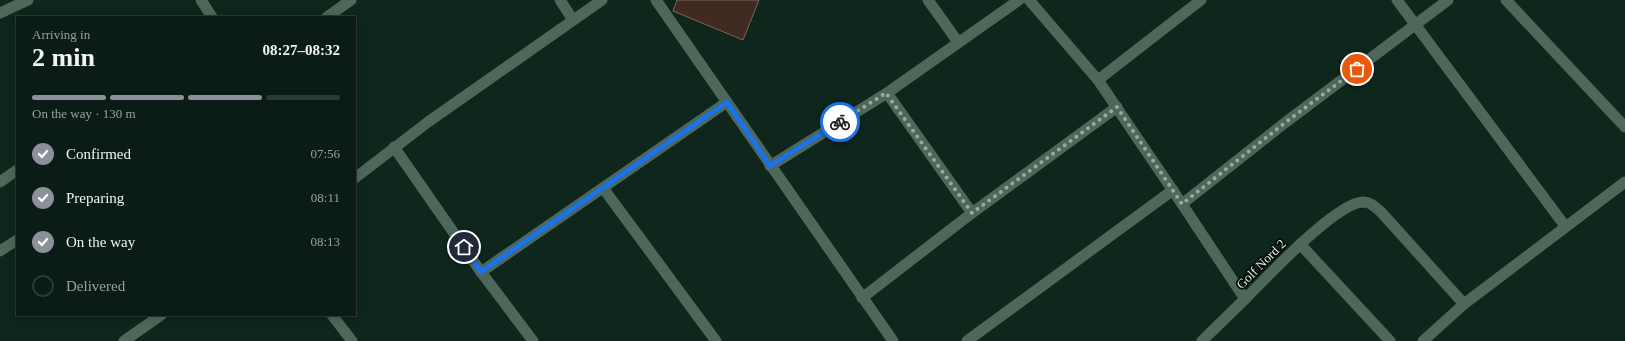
<!DOCTYPE html>
<html lang="en">
<head>
<meta charset="utf-8">
<style>
	body { margin:0; font-family:"Times New Roman",serif; background:#182922; color:#f1f3f6; height:100vh; display:flex; flex-direction:column; font-size:15px; white-space:nowrap }
	* { box-sizing:border-box; margin:0 }
	p { font-size:13px; color:#99a1a0 }
	.icon { flex:none; width:22px; height:22px; fill:none; stroke:currentColor; stroke-width:2; stroke-linecap:round; stroke-linejoin:round }
	.map { position:relative; flex:1; overflow:hidden }
	.sheet { position:absolute; left:16px; top:16px; width:340px; height:300px; display:flex; flex-direction:column; background:#0a1c15; border-radius:0px; box-shadow:0 2px 10px #0003,0 0 0 1px #2a3a34 }
	.sheet>* { flex:none }
	.pin { position:absolute; display:grid; place-items:center; width:34px; height:34px; color:#fff; margin:-17px; border:2px solid #fff; border-radius:50%; box-shadow:0 1px 4px #0007 }
	.courier { position:absolute; display:grid; place-items:center; width:40px; height:40px; margin:-20px; border:3px solid #1a73e8; border-radius:50%; background:#fff; color:#222; box-shadow:0 1px 5px #0007 }
	.head em { font-style:normal; font-weight:700 }
	.head div { display:flex; flex-direction:column-reverse }
	.head { display:flex; align-items:center; justify-content:space-between; height:68px; padding:0 16px }
	h1 { font-size:26px; font-weight:700; line-height:30px }
	.bar { display:grid; grid-template-columns:repeat(4,1fr); gap:6px 4px; align-content:center; height:48px; padding:0 16px }
	.bar i { height:5px; border-radius:3px; background:#2a3a34 }
	.bar .current { background:#8c9099 }
	.bar p { grid-column:span 4 }
	ol { padding:0 16px; list-style:none }
	li { display:flex; align-items:center; gap:12px; height:44px }
	li p { margin-inline-start:auto }
	li .icon { padding:4px; border-radius:50%; background:#8c9099; color:#fff; stroke-width:4 }
	li:last-child { color:#99a1a0 }
	li i { width:22px; height:22px; border:2px solid #2a3a34; border-radius:50% }
	.map>svg:first-child { display:block }
	.building { fill:#402a22; stroke:#7e655b }
	.lines { fill:none; stroke-linecap:round; stroke-linejoin:round }
	.minor { stroke:#4e675b; stroke-width:11 }
	.done { stroke:#97a9a1; stroke-width:4; stroke-dasharray:0 7.2 }
	.route { stroke:#1a73e8; stroke-width:5 }
	.labels { text-anchor:middle; dominant-baseline:central; stroke-width:3.5; stroke-linejoin:round; paint-order:stroke }
	.street-label { font-size:13px; fill:#e1efe8; stroke:#040c08 }
</style>
</head>
<body>
<div class="map">
<svg width="1625" height="341" viewBox="0 0 1625 341">
	<rect width="100%" height="100%" fill="#0e261c"/>
	<path class="building" d="M 677,0 L 759,0 L 743,40 L 673,11 Z"/>
	<g class="lines">
		<g class="minor">
			<path d="M 201,0 L 212,17"/>
			<path d="M 560,0 L 573,20"/>
			<path d="M 656,0 L 893,341"/>
			<path d="M 928,0 L 958,42"/>
			<path d="M 1029,0 L 1098,80 L 1182,204 L 1245,299"/>
			<path d="M 1397,0 L 1565,226"/>
			<path d="M 1506,0 L 1625,127"/>
			<path d="M 0,13 L 28,0"/>
			<path d="M 327,17 L 351,0"/>
			<path d="M 1098,80 L 1201,0"/>
			<path d="M 887,93 L 972,213"/>
			<path d="M 394,147 L 481,272 L 533,341"/>
			<path d="M 770,166 L 887,93 L 1019,0"/>
			<path d="M 355,178 L 428,122 L 602,0"/>
			<path d="M 0,182 L 17,170"/>
			<path d="M 603,188 L 716,341"/>
			<path d="M 1182,204 L 1286,122 L 1448,0"/>
			<path d="M 1300,244 L 1390,341"/>
			<path d="M 0,251 L 17,240"/>
			<path d="M 481,272 L 727,102"/>
			<path d="M 862,298 L 972,213 L 1117,107"/>
			<path d="M 332,315 L 352,341"/>
			<path d="M 124,341 L 161,315"/>
			<path d="M 967,341 L 1173,190"/>
			<path d="M 1202,341 C 1217,326 1233,311 1248,296 C 1269,275 1336,203 1363,202 C 1371,202 1375,207 1381,212 L 1464,304"/>
			<path d="M 1423,341 L 1464,304 L 1625,182"/>
		</g>
	</g>
	<g class="lines">
		<path class="done" d="M 840,122 L 886,93 L 972,213 L 1117,107 L 1182,204 L 1286,122 L 1357,69"/>
		<path class="route" d="M 464,247 L 481,272 L 727,102 L 770,166 L 840,122"/>
	</g>
	<g class="labels">
		<g class="street-label">
			<text transform="translate(1261 264) rotate(-45)">Golf Nord 2</text>
		</g>
	</g>
</svg>
<div class="pin" style="left:1357px;top:69px;background:#ea580c"><svg class="icon" aria-label="bag" viewBox="0 0 24 24"><path d="M5 8h14l-1 12H6zM9 8a3 3 0 0 1 6 0"/></svg></div>
<div class="pin" style="left:464px;top:247px;background:#1f2937"><svg class="icon" aria-label="home" viewBox="0 0 24 24"><path d="M3 11l9-7 9 7M6 9v11h12V9"/></svg></div>
<div class="courier" style="left:840px;top:122px"><svg class="icon" aria-label="bike" viewBox="0 0 24 24"><circle cx="6" cy="16" r="4"/><circle cx="18" cy="16" r="4"/><path d="M6 16l4-8h5l3 8M10 8l3 8H6M13 5h3"/></svg></div>
<section class="sheet">
<div class="head"><div><h1>2 min</h1><p>Arriving in</p></div><em>08:27–08:32</em></div>
<div class="bar"><i class="current"></i><i class="current"></i><i class="current"></i><i></i><p>On the way · 130 m</p></div>
<ol>
<li><svg class="icon" aria-label="check" viewBox="0 0 24 24"><path d="M5 12l5 5 9-10"/></svg>Confirmed<p>07:56</p></li>
<li><svg class="icon" aria-label="check" viewBox="0 0 24 24"><path d="M5 12l5 5 9-10"/></svg>Preparing<p>08:11</p></li>
<li><svg class="icon" aria-label="check" viewBox="0 0 24 24"><path d="M5 12l5 5 9-10"/></svg>On the way<p>08:13</p></li>
<li><i></i>Delivered</li>
</ol>
</section>
</div>
</body>
</html>
